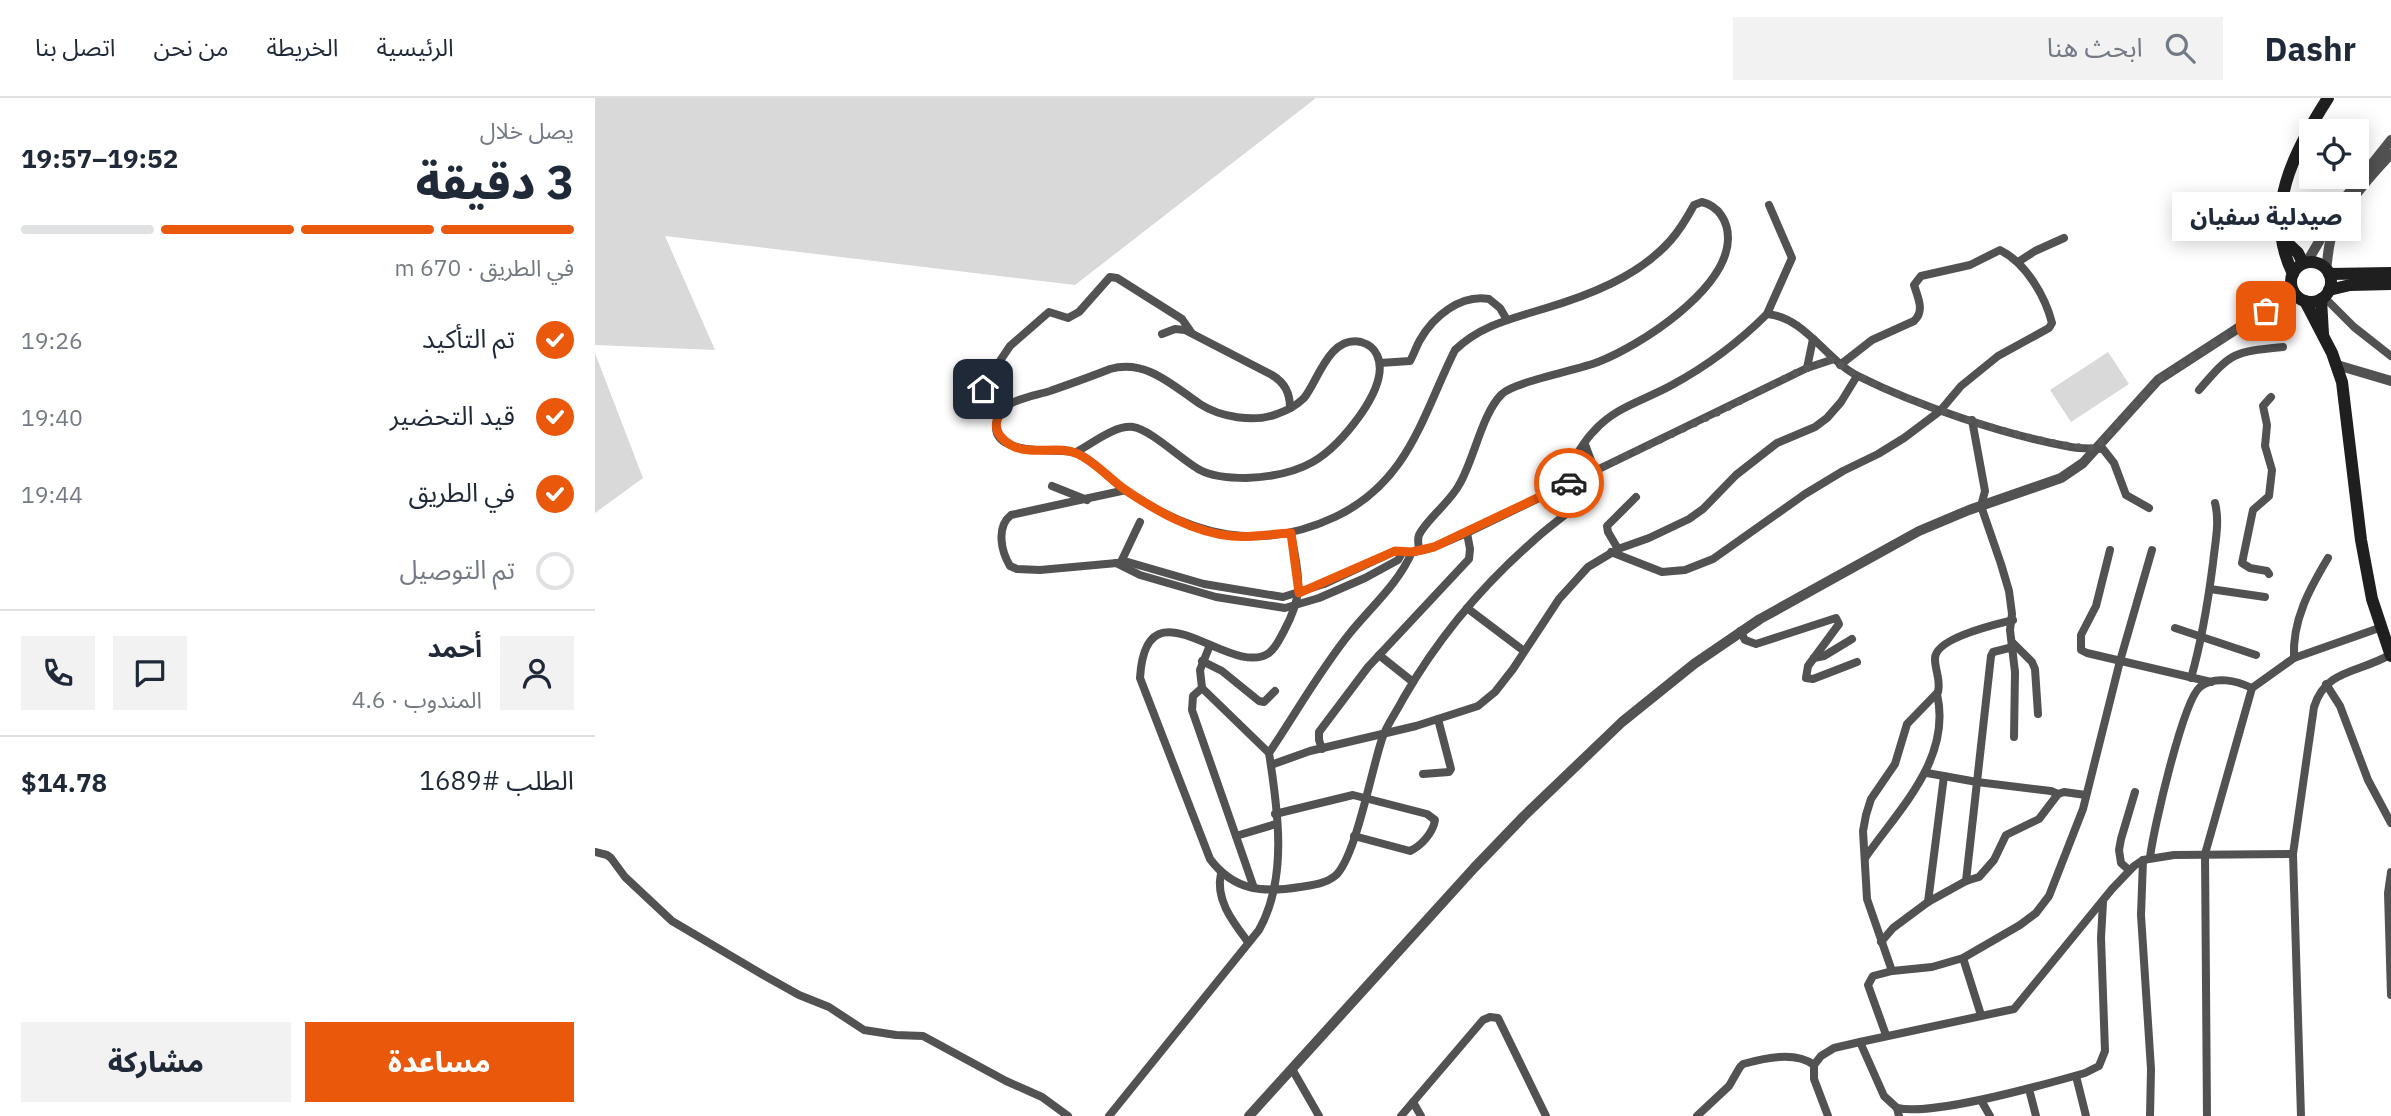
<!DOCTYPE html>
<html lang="ar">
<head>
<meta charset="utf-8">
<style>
	body { margin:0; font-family:"IBM Plex Sans","Noto Sans Arabic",sans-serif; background:#f2f2f3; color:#1f2937; direction:rtl; height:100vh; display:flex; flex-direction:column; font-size:26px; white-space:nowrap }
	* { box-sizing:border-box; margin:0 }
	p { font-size:23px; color:#747a83 }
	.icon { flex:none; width:38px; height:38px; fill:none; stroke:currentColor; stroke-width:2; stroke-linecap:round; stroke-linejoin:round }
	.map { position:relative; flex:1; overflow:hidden; direction:ltr }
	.side { display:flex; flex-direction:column; background:#fff; width:595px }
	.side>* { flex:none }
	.tools { position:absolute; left:1704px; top:21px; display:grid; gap:14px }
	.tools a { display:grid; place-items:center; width:70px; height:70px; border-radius:0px; background:#fff; box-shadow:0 4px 18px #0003; font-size:35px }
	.pin { position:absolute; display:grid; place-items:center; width:60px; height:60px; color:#fff; margin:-30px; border-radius:14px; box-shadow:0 4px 10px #0006 }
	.courier { position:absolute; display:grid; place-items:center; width:70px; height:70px; margin:-35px; border:5px solid #ea580c; border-radius:50%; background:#fff; color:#222; box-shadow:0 2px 9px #0007 }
	.bubble { position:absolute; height:49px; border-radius:0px; background:#fff; box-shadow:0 4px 18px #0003; font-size:23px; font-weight:800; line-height:49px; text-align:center; direction:rtl }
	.headline em { font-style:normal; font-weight:800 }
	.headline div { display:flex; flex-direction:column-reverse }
	.headline { display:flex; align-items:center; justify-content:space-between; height:119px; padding:0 21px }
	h1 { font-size:46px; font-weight:800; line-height:52px }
	.bar { display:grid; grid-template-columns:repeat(4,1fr); gap:10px 7px; align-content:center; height:84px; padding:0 21px }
	.bar i { height:9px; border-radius:5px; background:#e0e1e3 }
	.bar .current { background:#ea580c }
	.bar p { grid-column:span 4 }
	.line { display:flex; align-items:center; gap:18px; padding:0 21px; border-top:2px solid #e0e1e3 }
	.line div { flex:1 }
	.round { display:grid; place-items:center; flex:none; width:74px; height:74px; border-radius:0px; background:#f2f2f3 }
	ol { padding:0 21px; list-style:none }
	li { display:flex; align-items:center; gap:21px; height:77px }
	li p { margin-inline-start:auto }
	li .icon { padding:7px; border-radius:50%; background:#ea580c; color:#fff; stroke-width:4 }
	li:last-child { color:#747a83 }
	li i { width:38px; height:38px; border:4px solid #e0e1e3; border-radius:50% }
	.action { display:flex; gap:14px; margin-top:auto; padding:14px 21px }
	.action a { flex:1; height:80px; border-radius:0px; background:#ea580c; color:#fff; font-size:28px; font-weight:800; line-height:80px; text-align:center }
	.action a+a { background:#f2f2f3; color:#1f2937 }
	header { display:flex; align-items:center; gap:42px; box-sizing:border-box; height:98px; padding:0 35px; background:#fff; border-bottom:2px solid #e0e1e3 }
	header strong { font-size:33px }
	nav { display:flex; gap:38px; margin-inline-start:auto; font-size:24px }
	.search { width:490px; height:63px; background:#f2f2f3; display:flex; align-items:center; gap:18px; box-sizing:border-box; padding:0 24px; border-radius:0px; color:#747a83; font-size:26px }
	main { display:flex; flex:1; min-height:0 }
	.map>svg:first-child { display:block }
	.green { fill:#d9d9d9 }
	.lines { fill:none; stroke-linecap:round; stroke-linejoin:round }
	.minor { stroke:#525252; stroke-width:8 }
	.tertiary { stroke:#525252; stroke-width:10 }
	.secondary { stroke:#1f1f1f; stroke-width:12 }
	.done { stroke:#595959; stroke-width:7; stroke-dasharray:0 12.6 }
	.route { stroke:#ea580c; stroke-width:9 }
</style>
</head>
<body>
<header>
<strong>Dashr</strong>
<div class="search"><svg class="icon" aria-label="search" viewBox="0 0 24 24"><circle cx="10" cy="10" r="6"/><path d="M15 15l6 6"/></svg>ابحث هنا</div>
<nav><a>الرئيسية</a><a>الخريطة</a><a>من نحن</a><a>اتصل بنا</a></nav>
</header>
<main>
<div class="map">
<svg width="1796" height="1018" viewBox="0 0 1796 1018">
	<rect width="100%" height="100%" fill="#fff"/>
	<g class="green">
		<path d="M 0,0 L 721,0 L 480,187 L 70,138 L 120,252 L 0,247 Z"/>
		<path d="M 1513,254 L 1534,286 L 1476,324 L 1455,292 Z"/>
		<path d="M 0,255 L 48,380 L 0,415 Z"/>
	</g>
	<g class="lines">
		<g class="minor">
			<path d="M 1423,164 L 1440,153 L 1469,140"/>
			<path d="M 1729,199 L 1759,229 L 1796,258"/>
			<path d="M 1172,216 L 1197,160 L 1174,107"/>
			<path d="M 567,236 L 580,231 L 590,232 L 677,277 C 690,285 695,295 695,310"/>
			<path d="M 1218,241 L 1212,270 L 1239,261"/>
			<path d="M 785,265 L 815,263 C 819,256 821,249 825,242 C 838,219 865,196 894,201 L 905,210 L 912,222"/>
			<path d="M 1604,292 C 1637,254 1637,254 1688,249"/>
			<path d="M 409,311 L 396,302 L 388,288 L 415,248 L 454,214 L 473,220 L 484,214 L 515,179 L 522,180 L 587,221 L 596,234"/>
			<path d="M 1377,322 L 1390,393 L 1386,408 L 1406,466 L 1414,493 L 1417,516 L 1415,532 L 1420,574 L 1419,639"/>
			<path d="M 481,354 C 497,346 519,327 538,329 C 555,331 588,363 605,372 C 618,379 636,380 651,380 C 707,378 734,361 766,316 C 777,300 791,276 782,257 C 779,250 773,246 766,244 C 734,237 723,283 709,300 C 702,307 691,313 682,316 C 659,325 625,319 605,306 C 577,287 551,261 515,271 C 495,279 475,286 455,293 C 442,297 427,299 415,306 C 409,310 403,315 402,322 C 392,360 462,350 479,354 C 496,359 515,382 530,392 C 598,438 663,455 740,419 C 814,384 827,318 860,252 C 885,228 915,221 948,211 C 992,198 1043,179 1075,143 C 1084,133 1092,120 1099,107 L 1107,104 C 1124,108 1133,124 1133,140 C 1133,191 1045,248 1003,264 C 983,272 919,284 907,296 C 887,315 879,362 864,387 C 855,404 831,422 824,437 C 822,442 824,448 824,453"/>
			<path d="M 457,388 L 492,402"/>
			<path d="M 965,388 C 976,370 984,348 999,333 C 1020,309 1050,302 1077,287 C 1112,268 1144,244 1172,216 C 1210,219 1231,262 1263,278 C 1323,308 1410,337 1476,349 C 1486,351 1497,350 1508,351 L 1519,365 L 1531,397 L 1554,410"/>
			<path d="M 531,392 L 416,417 C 401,429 406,453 415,468 L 422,471 L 445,472 L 533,464 L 609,486 L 688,499 L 729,486 L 800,453 C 825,459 849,444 872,435 L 1212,270"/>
			<path d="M 696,435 C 703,478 711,492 689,533 C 685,540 681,550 674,555 C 635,582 551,478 545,580 L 615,761 C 639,793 668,795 705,789 C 717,787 730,786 740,778 C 761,760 777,668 788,638 C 793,625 802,613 808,601 C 842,542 885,490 936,445 C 956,426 982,410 1000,390 L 1002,379 L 990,346"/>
			<path d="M 1023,451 L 1013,434 L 1012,428 L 1041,399"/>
			<path d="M 1515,452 L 1501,508 L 1486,537 L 1486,552 L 1492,555 L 1616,584"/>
			<path d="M 1016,454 L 1067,474 L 1090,472 L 1118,461 L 1210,396 L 1248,373 L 1283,356 L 1309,340 L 1345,313 L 1366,288 L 1403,258 L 1454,230 L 1457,225 C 1450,198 1431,165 1405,152 L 1375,167 L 1326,178 L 1319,187 C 1323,200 1330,213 1319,223 L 1277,242 L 1245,267"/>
			<path d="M 526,464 L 545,424"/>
			<path d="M 521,465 L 545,477 L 621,499 L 690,510 L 724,500 L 770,480 L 803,462 L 807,455"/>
			<path d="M 1674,476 L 1672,473 L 1655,470 L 1647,465 L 1658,412 L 1674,398 L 1677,372 L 1670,348 L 1672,327 L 1668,308 L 1676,299"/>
			<path d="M 1615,491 L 1670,499"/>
			<path d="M 872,510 L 929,553"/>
			<path d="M 1580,530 L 1661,557"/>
			<path d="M 1145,533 L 1150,542 L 1161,546 L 1241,520 L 1244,526 L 1213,568 L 1211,580 L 1218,581 L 1262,564"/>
			<path d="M 1418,545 L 1437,564 L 1440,571 L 1443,616"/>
			<path d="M 784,557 L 818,584"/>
			<path d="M 1219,560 L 1229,558 L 1257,541"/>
			<path d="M 1699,560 C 1697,522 1715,490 1733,460"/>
			<path d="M 607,563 L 627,573 L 664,603 L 669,604 L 680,593"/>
			<path d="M 1596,580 C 1607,542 1613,504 1618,465 C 1620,445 1625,424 1620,405"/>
			<path d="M 1731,586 L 1745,608 L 1773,682 L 1796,725"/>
			<path d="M 607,590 L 598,598 L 597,612 L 659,790"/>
			<path d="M 727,651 L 724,642 L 724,634 L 773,569 L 874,461 L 875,451 L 872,435"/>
			<path d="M 674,655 C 701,615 725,572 755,535 C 777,508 803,486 817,454"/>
			<path d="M 676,667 L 715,653 L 821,628 L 883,608 L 900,594 L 918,571 L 964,501 L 993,469 L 1023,451 L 1054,440 L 1094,421 L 1108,411 L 1141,377 L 1182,345 L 1220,329 L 1232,320 L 1246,304 L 1262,278"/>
			<path d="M 1332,675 L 1382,684 L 1456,693 L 1463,696"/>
			<path d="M 828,676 L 854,674 L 856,671 L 843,621"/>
			<path d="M 680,716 L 758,697 L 832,716 L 840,722 C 838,735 826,748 815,753 L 759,738"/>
			<path d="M 641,738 L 681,726"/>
			<path d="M 0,754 L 12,757 L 16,760 L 30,779 L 77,823 L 170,878 L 204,897 L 234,909 L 269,932 L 301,937 L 328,938 L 411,983 L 447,999 L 473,1018"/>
			<path d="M 1270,760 C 1304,711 1357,661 1342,596"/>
			<path d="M 1555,760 C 1558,732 1588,603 1605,589 C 1620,577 1642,583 1657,590"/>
			<path d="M 1548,762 L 1546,817 L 1556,971 L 1555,1018"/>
			<path d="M 1534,772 L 1526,765 L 1524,752 L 1526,741 L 1540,694"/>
			<path d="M 1796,774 L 1793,795 L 1796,897"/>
			<path d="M 626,775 C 620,802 638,824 653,844"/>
			<path d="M 1371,783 L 1396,558 L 1398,554 L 1418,549"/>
			<path d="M 1333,804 L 1349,678"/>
			<path d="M 1286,844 L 1298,830 L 1333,804 L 1371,783 L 1384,779 L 1399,762 L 1411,737 L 1444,721 L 1463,696 L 1469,694 L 1491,697"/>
			<path d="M 1368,860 L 1386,917"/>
			<path d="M 1297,873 L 1272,801 L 1268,733 L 1271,717 L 1276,701 L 1300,666 L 1312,626 L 1343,594 C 1346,581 1340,573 1340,561 C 1339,540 1402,526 1418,522"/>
			<path d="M 1291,937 L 1273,887 L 1278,878 L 1297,873 L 1337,869 L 1368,860 L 1425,827 L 1441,815 L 1454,798 L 1488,711 L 1525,563 L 1557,452"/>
			<path d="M 1265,944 L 1289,998 L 1302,1010 L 1304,1018"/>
			<path d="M 697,971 L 724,1018"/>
			<path d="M 1481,978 L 1491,1018"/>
			<path d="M 1434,991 L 1441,1018"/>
			<path d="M 818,1004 L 826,1018"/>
			<path d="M 1387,1004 L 1395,1018"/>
			<path d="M 1302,1010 C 1339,1018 1448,987 1490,975 L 1504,968 L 1510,953 L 1506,840 L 1508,804"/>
			<path d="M 514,1018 L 664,832 C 693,780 683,712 674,655 L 607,590 L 605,572 L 615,547"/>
			<path d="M 806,1018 L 888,922 L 895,919 L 903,920 L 951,1018"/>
			<path d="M 1102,1018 L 1134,988 L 1145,969 L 1148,966 C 1170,960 1200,953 1219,967"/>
			<path d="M 1233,1018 L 1219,981 L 1219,967 L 1226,958 L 1239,950 L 1265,944 L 1419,911 L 1517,791 L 1539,768 L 1548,762 L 1579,757 L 1698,756"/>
			<path d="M 1612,1018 L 1610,756 L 1657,590 L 1699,560 L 1787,529"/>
			<path d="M 1706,1018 L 1698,756 L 1719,609 C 1731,570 1766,575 1796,556"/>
		</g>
		<g class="tertiary">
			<path d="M 1712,164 L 1749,101 L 1796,42"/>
			<path d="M 1731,171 C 1733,160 1733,148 1737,137 C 1747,110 1776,77 1796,56"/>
			<path d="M 1742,267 L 1796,283"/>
			<path d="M 654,1018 L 879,770 L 929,718 L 1027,624 L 1099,566 L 1165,521 L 1324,433 L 1374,412 L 1466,380 L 1488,365 L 1563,282 L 1654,223 L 1688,203 L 1702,198"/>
		</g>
		<g class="secondary">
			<path d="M 1688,141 L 1703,155 L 1708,165"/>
			<circle cx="1716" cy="184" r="20"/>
			<path d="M 1698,176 C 1667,113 1699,53 1733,0"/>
			<path d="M 1734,176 L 1796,175"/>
			<path d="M 1734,192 L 1755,187 L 1796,186"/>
			<path d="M 1726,201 L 1728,236"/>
			<path d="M 1710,203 L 1737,255 L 1747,284 L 1766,442 L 1777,501 L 1796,558"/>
		</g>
	</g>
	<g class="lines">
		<path class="done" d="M 974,385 L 1124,314 L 1204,273 L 1239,261 C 1275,296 1450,351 1501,350 L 1563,282 L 1671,213"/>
		<path class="route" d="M 388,291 L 398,304 L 409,311 C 401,320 398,329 406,339 C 427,363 460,345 483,356 C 500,364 514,380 529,391 C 560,412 599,435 637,438 C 656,440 676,436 696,435 L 704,495 L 800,453 L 817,454 L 839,449 L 974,385"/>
	</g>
</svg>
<div class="tools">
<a><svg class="icon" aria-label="locate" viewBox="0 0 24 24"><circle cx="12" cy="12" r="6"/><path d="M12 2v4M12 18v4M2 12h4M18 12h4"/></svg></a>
</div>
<div class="pin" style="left:1671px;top:213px;background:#ea580c"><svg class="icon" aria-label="bag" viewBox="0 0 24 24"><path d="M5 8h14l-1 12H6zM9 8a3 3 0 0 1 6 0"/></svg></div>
<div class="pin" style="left:388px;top:291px;background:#1f2937"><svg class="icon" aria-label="home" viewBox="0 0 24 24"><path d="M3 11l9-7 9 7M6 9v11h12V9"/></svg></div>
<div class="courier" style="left:974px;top:385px"><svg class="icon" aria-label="car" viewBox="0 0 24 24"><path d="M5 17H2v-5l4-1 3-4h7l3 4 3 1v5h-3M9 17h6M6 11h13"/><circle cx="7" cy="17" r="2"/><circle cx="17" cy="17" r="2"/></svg></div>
<div class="bubble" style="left:1577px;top:94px;width:189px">صيدلية سفيان</div>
</div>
<section class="side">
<div class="headline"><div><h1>3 دقيقة</h1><p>يصل خلال</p></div><em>19:52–19:57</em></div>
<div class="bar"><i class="current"></i><i class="current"></i><i class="current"></i><i></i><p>في الطريق · 670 m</p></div>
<ol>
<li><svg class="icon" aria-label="check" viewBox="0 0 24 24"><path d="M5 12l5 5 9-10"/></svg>تم التأكيد<p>19:26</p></li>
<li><svg class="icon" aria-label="check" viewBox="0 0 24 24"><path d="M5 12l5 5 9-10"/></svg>قيد التحضير<p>19:40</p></li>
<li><svg class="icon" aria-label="check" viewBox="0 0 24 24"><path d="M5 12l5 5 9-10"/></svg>في الطريق<p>19:44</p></li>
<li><i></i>تم التوصيل</li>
</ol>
<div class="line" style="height:126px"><a class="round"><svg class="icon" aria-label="person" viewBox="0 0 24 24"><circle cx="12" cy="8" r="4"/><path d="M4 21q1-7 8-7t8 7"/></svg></a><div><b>أحمد</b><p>المندوب · 4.6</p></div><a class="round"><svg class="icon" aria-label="chat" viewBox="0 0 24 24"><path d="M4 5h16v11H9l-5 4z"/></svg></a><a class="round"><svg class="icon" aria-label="phone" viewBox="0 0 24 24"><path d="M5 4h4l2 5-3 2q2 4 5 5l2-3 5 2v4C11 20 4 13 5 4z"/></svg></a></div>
<div class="line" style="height:91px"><div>الطلب #1689</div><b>$14.78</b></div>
<div class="action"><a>مساعدة</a><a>مشاركة</a></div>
</section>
</main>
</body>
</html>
